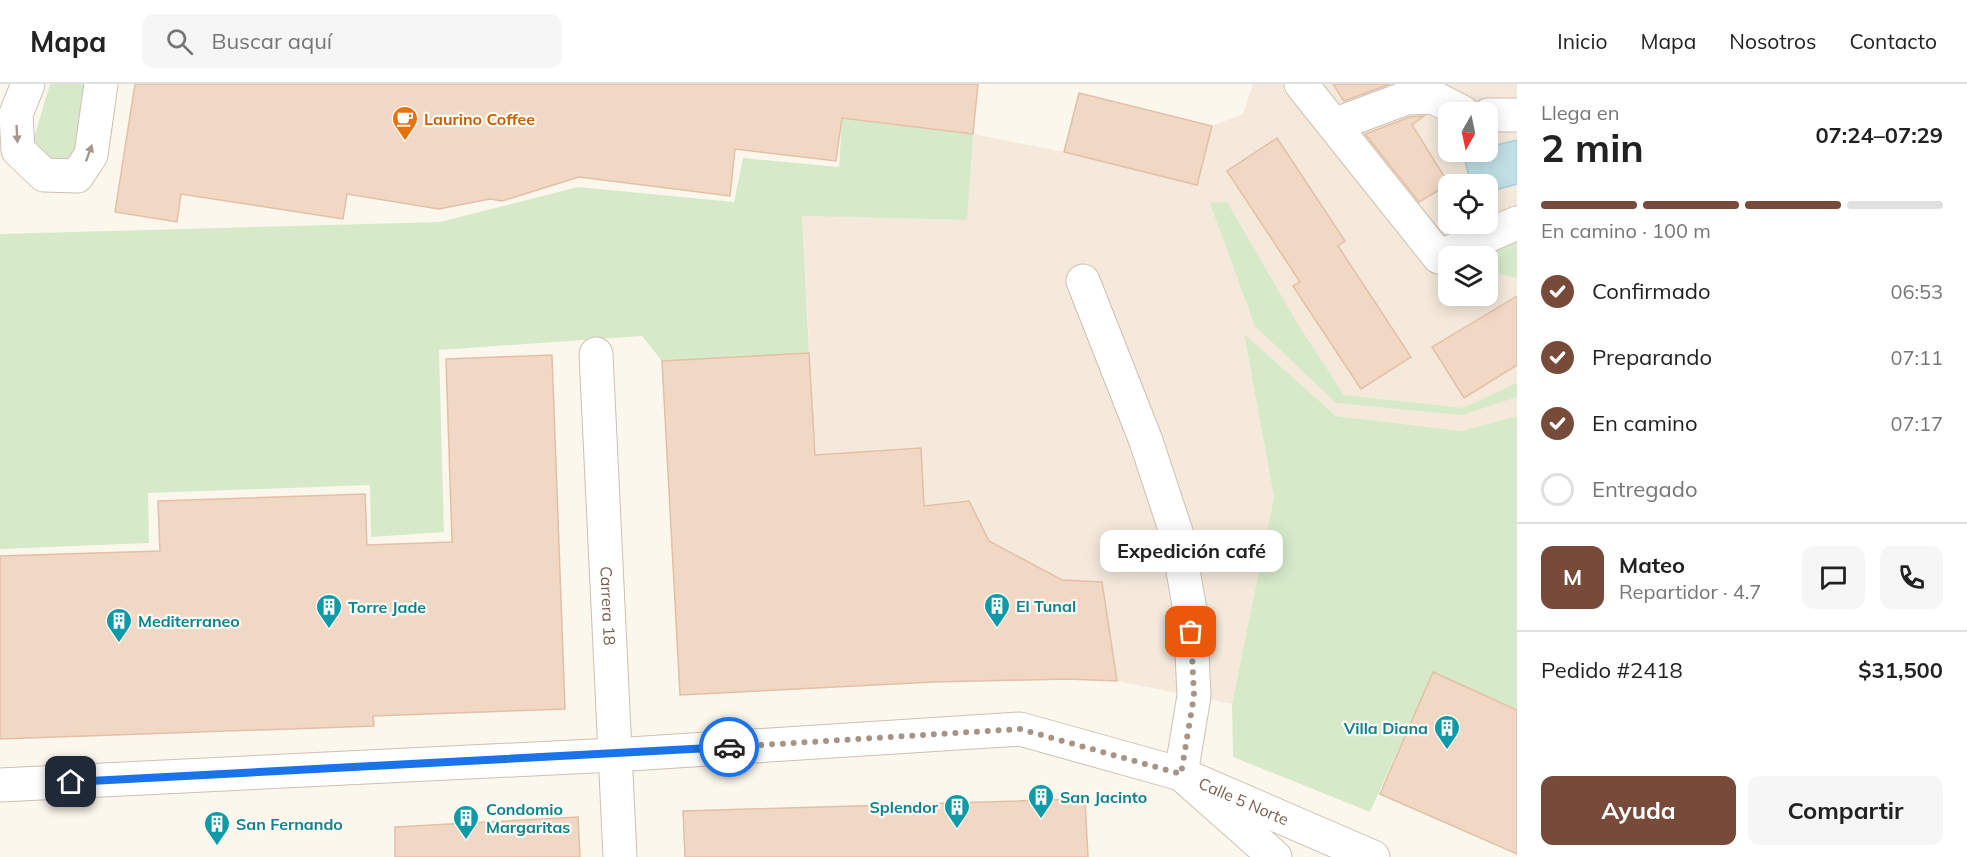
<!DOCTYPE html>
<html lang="es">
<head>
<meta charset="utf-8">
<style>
	body { margin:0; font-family:Mulish,sans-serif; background:#f6f6f6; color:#222; height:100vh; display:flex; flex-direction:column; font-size:22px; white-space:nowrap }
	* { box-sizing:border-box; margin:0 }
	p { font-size:20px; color:#767676 }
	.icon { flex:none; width:33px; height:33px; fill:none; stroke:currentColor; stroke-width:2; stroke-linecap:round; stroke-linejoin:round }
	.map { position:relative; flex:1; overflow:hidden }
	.details { display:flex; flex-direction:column; background:#fff; width:450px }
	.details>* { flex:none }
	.needle { width:39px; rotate:189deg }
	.controls { position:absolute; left:1438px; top:18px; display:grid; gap:12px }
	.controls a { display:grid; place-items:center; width:60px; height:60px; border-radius:12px; background:#fff; box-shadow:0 3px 15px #0003; font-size:30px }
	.pin { position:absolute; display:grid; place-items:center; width:51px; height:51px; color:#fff; margin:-26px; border-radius:12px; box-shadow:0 3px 9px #0006 }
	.courier { position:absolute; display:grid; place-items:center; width:60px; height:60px; margin:-30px; border:4px solid #1a73e8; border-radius:50%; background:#fff; color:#222; box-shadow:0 2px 8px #0007 }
	.bubble { position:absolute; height:42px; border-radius:12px; background:#fff; box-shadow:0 3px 15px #0003; font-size:20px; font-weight:700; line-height:42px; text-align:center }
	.overview em { font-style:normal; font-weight:700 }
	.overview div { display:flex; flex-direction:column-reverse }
	.overview { display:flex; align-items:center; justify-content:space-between; height:102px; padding:0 24px }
	h1 { font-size:39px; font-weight:700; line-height:45px }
	.bar { display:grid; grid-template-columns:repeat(4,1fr); gap:9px 6px; align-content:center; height:72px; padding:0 24px }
	.bar i { height:8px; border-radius:4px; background:#e0e0e0 }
	.bar .current { background:#774a3a }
	.bar p { grid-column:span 4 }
	.line { display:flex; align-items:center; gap:15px; padding:0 24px; border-top:2px solid #e0e0e0 }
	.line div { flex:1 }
	.round { display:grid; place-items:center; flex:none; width:63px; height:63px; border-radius:12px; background:#f6f6f6 }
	ol { padding:0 24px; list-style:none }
	li { display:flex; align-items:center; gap:18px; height:66px }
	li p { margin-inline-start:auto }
	li .icon { padding:6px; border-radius:50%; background:#774a3a; color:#fff; stroke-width:4 }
	li:last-child { color:#767676 }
	li i { width:33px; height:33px; border:3px solid #e0e0e0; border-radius:50% }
	.action { display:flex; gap:12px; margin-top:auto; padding:12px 24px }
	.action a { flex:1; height:69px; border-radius:12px; background:#774a3a; color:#fff; font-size:24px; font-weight:700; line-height:69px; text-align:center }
	.action a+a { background:#f6f6f6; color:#222 }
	header { display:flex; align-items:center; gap:36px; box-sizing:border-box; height:84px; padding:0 30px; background:#fff; border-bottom:2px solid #e0e0e0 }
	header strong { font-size:28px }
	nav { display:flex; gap:33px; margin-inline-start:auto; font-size:21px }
	.search { width:420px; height:54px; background:#f6f6f6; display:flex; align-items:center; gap:15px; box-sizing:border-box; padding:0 21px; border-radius:12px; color:#767676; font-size:22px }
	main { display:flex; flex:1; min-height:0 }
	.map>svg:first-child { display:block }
	.residential { fill:#f4e9db; fill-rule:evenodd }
	.green { fill:#d6eaca }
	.water { fill:#c0e0e6; stroke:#a7cfd8; stroke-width:1.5 }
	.building { fill:#f1d8c5; stroke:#e3bfa6; stroke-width:1.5 }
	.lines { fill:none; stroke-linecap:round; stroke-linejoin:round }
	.minor-casing { stroke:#cfbfb1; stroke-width:35 }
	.minor { stroke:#fff; stroke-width:33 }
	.oneway { fill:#a7978d }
	.done { stroke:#a69486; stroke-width:6; stroke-dasharray:0 10.8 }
	.route { stroke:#1a73e8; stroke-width:8 }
	.labels { text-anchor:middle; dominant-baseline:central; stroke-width:4.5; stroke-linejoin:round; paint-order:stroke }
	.food-label { font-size:16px; font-weight:bold; fill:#c56008; stroke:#fefaf3; text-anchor:start }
	.street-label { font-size:16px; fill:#785f4f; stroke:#fefaf3 }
	.culture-label { font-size:16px; font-weight:bold; fill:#0d838f; stroke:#fefaf3; text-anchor:start }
</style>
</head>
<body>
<header>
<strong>Mapa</strong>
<div class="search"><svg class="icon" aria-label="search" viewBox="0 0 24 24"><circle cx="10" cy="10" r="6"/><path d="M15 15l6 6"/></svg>Buscar aquí</div>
<nav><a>Inicio</a><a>Mapa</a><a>Nosotros</a><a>Contacto</a></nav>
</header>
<main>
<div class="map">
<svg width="1517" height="773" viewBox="0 0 1517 773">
	<rect width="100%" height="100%" fill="#fcf7ec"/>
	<path class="residential" d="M 1253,0 L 1517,0 L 1517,332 L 1461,347 L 1336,332 L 1244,251 L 1274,413 L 1232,620 L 1117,597 L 1102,498 L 1062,496 L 989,457 L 969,417 L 924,422 L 921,364 L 815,371 L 802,132 L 966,136 L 973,50 L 1064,68 L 1197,101 L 1212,42 L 1243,30 ZM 1449,28 L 1488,28 L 1488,68 L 1449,68 ZM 1449,100 L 1488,100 L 1488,140 L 1449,140 ZM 1449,172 L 1488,172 L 1488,212 L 1449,212 Z"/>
	<g class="green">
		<path d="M 50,0 L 86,0 L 75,67 L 60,80 L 41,76 L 33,57 Z"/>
		<path d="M 842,34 L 973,50 L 967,136 L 802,132 L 809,269 L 662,277 L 642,252 L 439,266 L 444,448 L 371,453 L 370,401 L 148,409 L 149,459 L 0,465 L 0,150 L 440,138 L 578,103 L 734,118 L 743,74 L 839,83 Z"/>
		<path d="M 1227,118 L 1297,239 L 1344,311 L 1463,324 L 1517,299 L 1517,313 L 1462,331 L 1336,319 L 1255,242 L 1210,119 Z"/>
		<path d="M 1517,147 L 1517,194 L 1488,187 L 1488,172 L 1463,172 Z"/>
		<path d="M 1244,250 L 1336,332 L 1461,347 L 1517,332 L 1517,625 L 1433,589 L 1370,728 L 1233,673 L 1232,620 L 1274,413 Z"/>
	</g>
	<path class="water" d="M 1517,56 L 1517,100 L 1488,108 L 1488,100 L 1471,100 L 1463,69 L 1488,68 L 1488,63 Z"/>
	<g class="building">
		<path d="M 135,0 L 978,0 L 973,50 L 842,34 L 836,77 L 735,65 L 730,112 L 579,93 L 502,117 L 490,115 L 439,125 L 347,110 L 343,135 L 181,110 L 177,138 L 115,128 Z"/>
		<path d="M 1333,0 L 1390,0 L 1344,17 Z"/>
		<path d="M 1079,9 L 1212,42 L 1197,101 L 1064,68 Z"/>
		<path d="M 1424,32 L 1412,41 L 1449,100 L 1419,118 L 1365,50 L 1410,33 Z"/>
		<path d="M 1277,54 L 1345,157 L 1338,162 L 1411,273 L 1361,305 L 1293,202 L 1300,198 L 1227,87 Z"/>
		<path d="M 1517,212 L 1517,281 L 1464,314 L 1432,263 Z"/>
		<path d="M 809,269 L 815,371 L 921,364 L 924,422 L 969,417 L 989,457 L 1062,496 L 1102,498 L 1117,597 L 1067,595 L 934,598 L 680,611 L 662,277 Z"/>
		<path d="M 552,271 L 565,625 L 373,632 L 374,642 L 0,655 L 0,472 L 160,467 L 158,417 L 365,410 L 367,461 L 452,458 L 446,275 Z"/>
		<path d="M 1433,588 L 1517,626 L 1517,770 L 1380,710 Z"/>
		<path d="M 1085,715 L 1088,773 L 685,773 L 683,727 Z"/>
		<path d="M 578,733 L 580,773 L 395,773 L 395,743 Z"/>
	</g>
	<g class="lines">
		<defs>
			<g id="minor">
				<path d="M 28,0 L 16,30 L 18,66 L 44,91 L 77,92 L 91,71 L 101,0"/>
				<path d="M 1301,0 L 1439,173 L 1517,139"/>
				<path d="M 1488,31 L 1517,31"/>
				<path d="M 1334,41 L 1406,14 L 1433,13 L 1462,28"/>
				<path d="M 1083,197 L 1146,357 L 1176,448 L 1190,526 L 1194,612 L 1181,690 L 1275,773"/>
				<path id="s1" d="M 596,270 L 620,773"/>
				<path id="s2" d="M 0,701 L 614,671 L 1020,645 L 1181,690 L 1373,773"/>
			</g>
		</defs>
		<use href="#minor" class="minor-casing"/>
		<use href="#minor" class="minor"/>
	</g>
	<defs><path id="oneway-solid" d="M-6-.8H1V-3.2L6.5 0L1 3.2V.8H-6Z" transform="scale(1.5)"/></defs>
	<g class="oneway">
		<use href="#oneway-solid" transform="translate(17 50) rotate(87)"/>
		<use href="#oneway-solid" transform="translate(89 69) rotate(-70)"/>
	</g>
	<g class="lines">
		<path class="done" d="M 729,663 L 1020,645 L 1181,690 L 1194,612 L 1191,548"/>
		<path class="route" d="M 71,698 L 729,663"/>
	</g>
	<defs>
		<symbol id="cafe-pin" viewBox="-11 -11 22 30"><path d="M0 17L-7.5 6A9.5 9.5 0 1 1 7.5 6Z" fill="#e8710a" stroke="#fefaf3"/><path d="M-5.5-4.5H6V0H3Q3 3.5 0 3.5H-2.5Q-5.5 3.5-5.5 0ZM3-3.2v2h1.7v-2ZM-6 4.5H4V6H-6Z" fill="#fff"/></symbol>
		<symbol id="building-pin" viewBox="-11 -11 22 30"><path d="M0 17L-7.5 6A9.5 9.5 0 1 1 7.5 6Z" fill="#0f9aa8" stroke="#fefaf3"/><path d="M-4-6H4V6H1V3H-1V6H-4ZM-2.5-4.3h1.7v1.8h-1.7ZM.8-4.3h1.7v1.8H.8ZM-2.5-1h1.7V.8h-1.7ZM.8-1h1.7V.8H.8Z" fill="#fff"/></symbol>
	</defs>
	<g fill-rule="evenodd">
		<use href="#cafe-pin" x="390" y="20" width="30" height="40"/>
		<use href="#building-pin" x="982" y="507" width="30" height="40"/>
		<use href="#building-pin" x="314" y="508" width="30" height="40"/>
		<use href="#building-pin" x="104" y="522" width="30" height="40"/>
		<use href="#building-pin" x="1432" y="629" width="30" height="40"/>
		<use href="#building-pin" x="1026" y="698" width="30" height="40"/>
		<use href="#building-pin" x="942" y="708" width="30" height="40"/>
		<use href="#building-pin" x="451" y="719" width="30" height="40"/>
		<use href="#building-pin" x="202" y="725" width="30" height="40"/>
	</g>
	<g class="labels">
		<g class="food-label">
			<text x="424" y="35">Laurino Coffee</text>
		</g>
		<g class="street-label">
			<text stroke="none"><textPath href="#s1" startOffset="252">Carrera 18</textPath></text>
			<text stroke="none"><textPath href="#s2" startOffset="1257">Calle 5 Norte</textPath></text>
		</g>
		<g class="culture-label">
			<text x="1016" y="522">El Tunal</text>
			<text x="348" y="523">Torre Jade</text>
			<text x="138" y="537">Mediterraneo</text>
			<text x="1428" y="644" text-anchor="end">Villa Diana</text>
			<text x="1060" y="713">San Jacinto</text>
			<text x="938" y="723" text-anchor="end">Splendor</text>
			<text x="486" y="725">Condomio<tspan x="486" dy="18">Margaritas</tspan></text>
			<text x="236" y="740">San Fernando</text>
		</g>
	</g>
</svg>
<div class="controls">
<a><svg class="needle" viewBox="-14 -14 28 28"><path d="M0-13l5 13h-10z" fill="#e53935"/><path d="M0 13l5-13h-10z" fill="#767676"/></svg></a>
<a><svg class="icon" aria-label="locate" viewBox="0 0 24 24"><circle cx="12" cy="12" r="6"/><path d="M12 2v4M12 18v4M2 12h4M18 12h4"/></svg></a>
<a><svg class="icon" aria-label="layers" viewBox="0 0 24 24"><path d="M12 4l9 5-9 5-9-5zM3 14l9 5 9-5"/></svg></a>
</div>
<div class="pin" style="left:1191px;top:548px;background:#ea580c"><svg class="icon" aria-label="bag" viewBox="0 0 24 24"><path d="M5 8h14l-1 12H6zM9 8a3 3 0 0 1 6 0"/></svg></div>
<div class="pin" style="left:71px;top:698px;background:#1f2937"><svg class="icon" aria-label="home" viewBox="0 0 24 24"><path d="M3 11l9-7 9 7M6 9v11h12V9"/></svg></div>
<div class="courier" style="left:729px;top:663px"><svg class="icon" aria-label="car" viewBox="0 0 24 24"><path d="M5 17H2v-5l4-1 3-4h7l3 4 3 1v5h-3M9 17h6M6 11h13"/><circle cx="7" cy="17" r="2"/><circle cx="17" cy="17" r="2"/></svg></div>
<div class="bubble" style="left:1100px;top:446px;width:183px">Expedición café</div>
</div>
<section class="details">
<div class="overview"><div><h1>2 min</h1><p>Llega en</p></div><em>07:24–07:29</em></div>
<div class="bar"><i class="current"></i><i class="current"></i><i class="current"></i><i></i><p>En camino · 100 m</p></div>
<ol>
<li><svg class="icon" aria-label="check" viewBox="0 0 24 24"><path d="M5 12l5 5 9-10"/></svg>Confirmado<p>06:53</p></li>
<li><svg class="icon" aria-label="check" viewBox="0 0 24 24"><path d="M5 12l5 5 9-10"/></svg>Preparando<p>07:11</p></li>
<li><svg class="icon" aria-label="check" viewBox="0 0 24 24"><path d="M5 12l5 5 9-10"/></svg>En camino<p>07:17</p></li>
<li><i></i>Entregado</li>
</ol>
<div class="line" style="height:108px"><b class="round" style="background:#774a3a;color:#fff">M</b><div><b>Mateo</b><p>Repartidor · 4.7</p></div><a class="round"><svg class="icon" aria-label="chat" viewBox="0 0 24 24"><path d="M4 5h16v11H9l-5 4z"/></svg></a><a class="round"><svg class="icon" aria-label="phone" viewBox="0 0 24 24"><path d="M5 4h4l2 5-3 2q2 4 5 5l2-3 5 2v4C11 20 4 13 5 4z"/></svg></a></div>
<div class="line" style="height:78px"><div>Pedido #2418</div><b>$31,500</b></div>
<div class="action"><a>Ayuda</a><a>Compartir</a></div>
</section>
</main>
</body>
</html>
